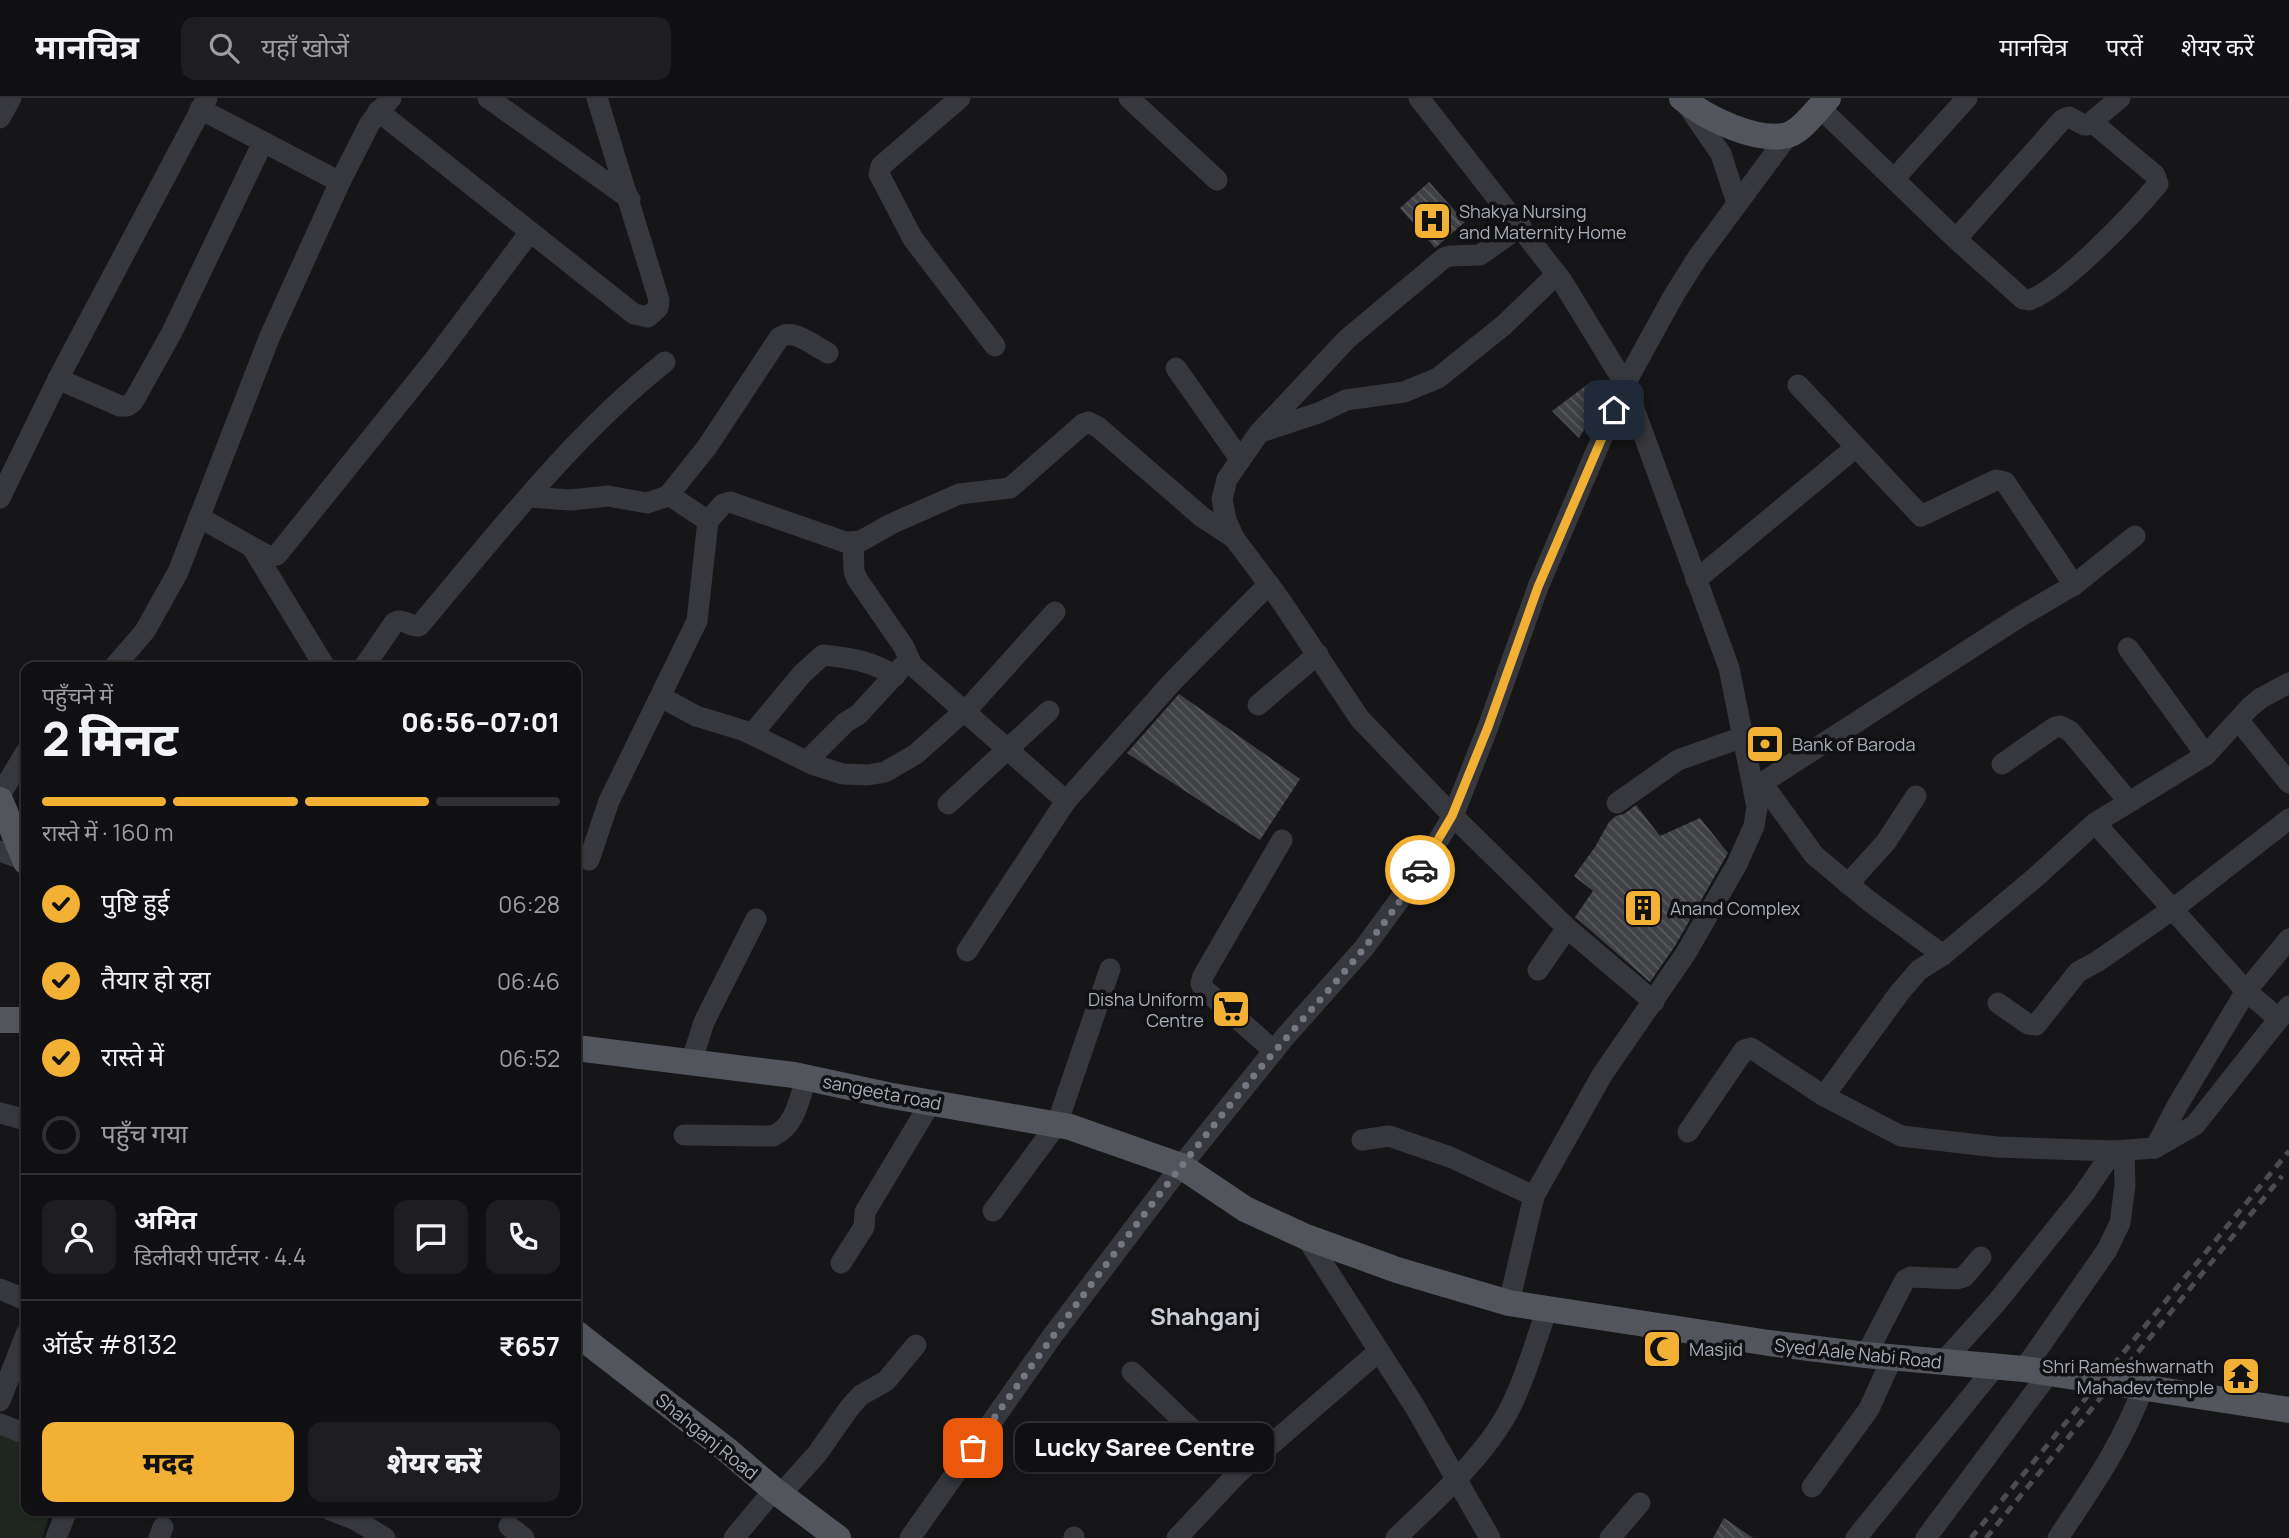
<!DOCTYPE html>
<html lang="hi">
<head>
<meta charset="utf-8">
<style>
	body { margin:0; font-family:Manrope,"Noto Sans Devanagari",sans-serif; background:#1e1e20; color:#f1f3f6; height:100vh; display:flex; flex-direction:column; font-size:26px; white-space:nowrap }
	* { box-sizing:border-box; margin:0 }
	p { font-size:23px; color:#9c9d9f }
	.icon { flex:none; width:38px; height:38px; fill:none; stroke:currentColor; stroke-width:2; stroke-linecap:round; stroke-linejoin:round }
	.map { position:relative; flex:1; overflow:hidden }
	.details { position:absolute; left:21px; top:564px; width:560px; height:854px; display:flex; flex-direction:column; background:#101012; border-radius:14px; box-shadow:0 2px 5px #0004,0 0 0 2px #303032 }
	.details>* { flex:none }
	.pin { position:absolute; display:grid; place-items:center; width:60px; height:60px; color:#fff; margin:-30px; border-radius:14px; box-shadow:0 4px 10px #0006 }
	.courier { position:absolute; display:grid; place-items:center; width:70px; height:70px; margin:-35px; border:5px solid #f2b134; border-radius:50%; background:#fff; color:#222; box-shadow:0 2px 9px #0007 }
	.bubble { position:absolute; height:49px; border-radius:14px; background:#101012; box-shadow:0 2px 5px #0004,0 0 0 2px #303032; font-size:23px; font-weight:800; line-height:49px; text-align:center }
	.summary em { font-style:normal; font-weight:800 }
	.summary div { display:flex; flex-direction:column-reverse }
	.summary { display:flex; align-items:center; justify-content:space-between; height:119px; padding:0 21px }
	h1 { font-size:46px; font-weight:800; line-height:52px }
	.bar { display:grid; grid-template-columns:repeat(4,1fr); gap:10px 7px; align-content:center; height:84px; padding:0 21px }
	.bar i { height:9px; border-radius:5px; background:#303032 }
	.bar .on { background:#f2b134 }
	.bar p { grid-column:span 4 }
	.line { display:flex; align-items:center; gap:18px; padding:0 21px; border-top:2px solid #303032 }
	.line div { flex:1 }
	.round { display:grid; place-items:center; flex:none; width:74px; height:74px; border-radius:14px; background:#1e1e20 }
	ol { padding:0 21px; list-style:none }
	li { display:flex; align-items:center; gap:21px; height:77px }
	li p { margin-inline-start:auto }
	li .icon { padding:7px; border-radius:50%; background:#f2b134; color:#111; stroke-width:4 }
	li:last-child { color:#9c9d9f }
	li i { width:38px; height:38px; border:4px solid #303032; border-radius:50% }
	.cta { display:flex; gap:14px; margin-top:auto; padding:14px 21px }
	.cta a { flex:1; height:80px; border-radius:14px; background:#f2b134; color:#111; font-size:28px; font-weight:800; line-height:80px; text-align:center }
	.cta a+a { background:#1e1e20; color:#f1f3f6 }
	header { display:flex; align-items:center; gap:42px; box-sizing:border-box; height:98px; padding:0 35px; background:#101012; border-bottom:2px solid #303032 }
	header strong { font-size:33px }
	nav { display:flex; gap:38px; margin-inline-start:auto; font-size:24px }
	.search { width:490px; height:63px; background:#1e1e20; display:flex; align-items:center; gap:18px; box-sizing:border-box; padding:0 24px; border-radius:14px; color:#9c9d9f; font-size:26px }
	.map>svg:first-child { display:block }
	.green { fill:#1e261f }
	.building { fill:url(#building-back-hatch) }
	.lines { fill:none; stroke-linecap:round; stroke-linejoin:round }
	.minor { stroke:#37383d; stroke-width:21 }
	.major { stroke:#53555c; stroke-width:26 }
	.rail { stroke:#4a4c52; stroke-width:5; stroke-dasharray:9 7; stroke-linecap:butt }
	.done { stroke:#757880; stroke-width:7; stroke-dasharray:0 12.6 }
	.route { stroke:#f2b134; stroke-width:9 }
	.labels { text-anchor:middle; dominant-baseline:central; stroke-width:7; stroke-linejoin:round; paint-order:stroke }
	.poi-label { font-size:18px; fill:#a8adb8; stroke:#111113; text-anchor:start }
	.street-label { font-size:18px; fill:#a8adb8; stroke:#111113 }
	.district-label { font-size:24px; font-weight:bold; fill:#c9ccd4; stroke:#111113 }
</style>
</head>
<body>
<header>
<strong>मानचित्र</strong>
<div class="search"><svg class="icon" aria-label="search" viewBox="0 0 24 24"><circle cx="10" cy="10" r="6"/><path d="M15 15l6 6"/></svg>यहाँ खोजें</div>
<nav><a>मानचित्र</a><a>परतें</a><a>शेयर करें</a></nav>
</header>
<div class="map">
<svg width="2289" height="1440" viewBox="0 0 2289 1440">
	<defs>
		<pattern id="building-back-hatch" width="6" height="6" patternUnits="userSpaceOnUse" patternTransform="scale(1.75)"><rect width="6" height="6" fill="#404145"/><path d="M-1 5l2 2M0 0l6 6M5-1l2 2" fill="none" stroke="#595a5e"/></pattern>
	</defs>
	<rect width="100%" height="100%" fill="#161618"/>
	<path class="green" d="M 0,1336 L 26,1344 L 26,1412 L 51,1412 L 42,1440 L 0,1440 Z"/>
	<g class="building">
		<path d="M 1429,84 L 1465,124 L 1435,150 L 1400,110 Z"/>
		<path d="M 1592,283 L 1605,297 L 1579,340 L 1552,313 Z"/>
		<path d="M 1179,596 L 1300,681 L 1260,742 L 1127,655 Z"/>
		<path d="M 1636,707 L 1660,738 L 1700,720 L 1728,755 L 1675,848 L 1650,884 L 1575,819 L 1593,793 L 1574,778 L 1595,749 L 1609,724 L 1616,718 L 1624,716 Z"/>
		<path d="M 1724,1420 L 1753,1440 L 1713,1440 Z"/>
	</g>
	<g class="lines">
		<g class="minor">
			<path d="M 488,0 L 630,101"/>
			<path d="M 960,0 L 881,68 L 879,76 L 913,141 L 995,248"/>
			<path d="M 1129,0 L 1217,82"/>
			<path d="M 1419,0 L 1562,183 L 1625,286 L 1729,570 L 1757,709 L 1754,728 L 1737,766 L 1686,855 L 1602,977 L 1534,1098 L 1509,1205"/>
			<path d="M 1688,8 L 1721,56 L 1737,105"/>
			<path d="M 1819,9 L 1956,141 L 2023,201 L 2029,202 C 2061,192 2135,114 2158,86 L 2155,77 L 2092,24"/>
			<path d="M 200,11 L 340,84"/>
			<path d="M 378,13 L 634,216 L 648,219 L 658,210 L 659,202 L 597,0"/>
			<path d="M 0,20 L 11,0"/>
			<path d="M 1894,81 L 1967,0"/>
			<path d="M 1521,128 L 1480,157 L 1450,158 L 1444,160 L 1347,241 L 1259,335 L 1227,381 L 1222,401 L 1226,422 L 1234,440 L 1279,500 L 1360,621 L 1453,718 L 1567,830 L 1654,904"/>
			<path d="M 1956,141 L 2062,22 L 2069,19 L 2084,27 L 2088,27 L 2120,0"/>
			<path d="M 1176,270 L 1240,361"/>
			<path d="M 58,281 L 120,308 L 127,308 L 133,304 L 172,234 L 263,44"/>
			<path d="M 1798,287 L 1921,418 L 1996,382 L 2005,384 L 2074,487"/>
			<path d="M 1261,334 L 1321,314 L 1346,302 L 1404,294 L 1438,280 L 1504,227 L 1557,176"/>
			<path d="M 528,399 L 571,402 L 608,398 L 647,405 L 671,397"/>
			<path d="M 0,400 L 58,281 L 207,0"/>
			<path d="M 199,419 L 268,458 L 277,457 L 434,262 L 530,134"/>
			<path d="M 708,423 L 723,406 L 730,404 L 845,444 L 861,443 L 891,426 L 959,396 L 1010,390 L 1083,326 L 1088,324 L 1098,329 L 1202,419 L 1234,440"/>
			<path d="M 853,445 L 854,473 L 857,481 L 904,549 L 912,567 L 1066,703"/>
			<path d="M 253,451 L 325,569"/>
			<path d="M 1696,482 L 1856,349"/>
			<path d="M 2128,550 L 2206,657"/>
			<path d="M 114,569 L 145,533 L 178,474 L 270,238 L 340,84 L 370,25 L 391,0"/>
			<path d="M 364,569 L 394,525 C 402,519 410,529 419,528 C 497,436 571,339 665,264"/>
			<path d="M 661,599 L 696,618 L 745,633 L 814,667 L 843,676 L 868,677 L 885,674 L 916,656 L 973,605 L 1055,514"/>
			<path d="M 1258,607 L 1318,556"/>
			<path d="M 2239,623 L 2289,685"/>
			<path d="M 752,636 L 802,576 L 823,557 C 850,560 872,563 895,578"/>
			<path d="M 807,663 L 846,624 L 858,617 L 904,567"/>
			<path d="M 2002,666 L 2055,629 L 2060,628 L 2070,633 L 2129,704"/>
			<path d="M 1753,685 L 1762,685 L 2021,518 L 2074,487 L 2135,438"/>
			<path d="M 1762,685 L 1814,757 L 1869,803 L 1943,857"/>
			<path d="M 0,697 L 26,654"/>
			<path d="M 1617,705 L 1678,662 L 1743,639"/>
			<path d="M 948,706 L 1049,613"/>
			<path d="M 2095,725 L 2246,893 L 2177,1008 L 2155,1050"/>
			<path d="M 0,753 L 24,762"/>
			<path d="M 589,762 L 609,703 L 697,523 L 708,423 L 672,399 L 671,394 L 707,349 L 779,240 C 793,229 814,248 828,255"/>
			<path d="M 1848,786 L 1886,744 L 1916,698"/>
			<path d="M 967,853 L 1066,703 L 1174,582 L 1269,486"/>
			<path d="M 1538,872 L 1567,830"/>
			<path d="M 1998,905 L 2028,926 L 2036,927 L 2078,874 L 2098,863 L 2173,811 L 2289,721"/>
			<path d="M 2279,921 L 2246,893 L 2289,841"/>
			<path d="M 1274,953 L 1203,890 L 1201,885 L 1203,878 L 1282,742"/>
			<path d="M 691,965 L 704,924 L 756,821"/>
			<path d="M 1824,998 L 1900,894 L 1919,872 L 1943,857 L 2037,778 L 2095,725 L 2206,657 L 2250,609 L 2261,600 L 2289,585"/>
			<path d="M 0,1015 L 26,1022"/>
			<path d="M 1688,1034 L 1744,952 L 1751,950 L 1824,998 L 1901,1038 L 1997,1049 L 2113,1053 L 2155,1050 L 2195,1027 L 2289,908"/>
			<path d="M 684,1037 L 773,1038 C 796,1028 799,1001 806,980"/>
			<path d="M 1362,1042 L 1389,1038 L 1450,1059 L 1534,1098"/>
			<path d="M 993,1113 L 1057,1026 L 1110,871"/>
			<path d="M 1306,1139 L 1415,1309 L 1490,1440"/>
			<path d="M 841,1165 L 864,1129 L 865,1114 L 931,1004"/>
			<path d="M 0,1191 L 26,1202"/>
			<path d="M 1866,1257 L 1905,1182 L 1911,1179 L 1957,1181 L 1964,1179 L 1981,1159"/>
			<path d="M 1943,1264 L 1997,1204 L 2083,1097 L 2113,1053"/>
			<path d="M 2024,1271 L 2107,1152 L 2120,1125 L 2125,1087 L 2124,1053"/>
			<path d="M 1132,1274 L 1238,1375"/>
			<path d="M 0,1303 L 26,1236"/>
			<path d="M 0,1326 L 26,1336"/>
			<path d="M 1812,1389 L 1869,1311 L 1892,1260"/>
			<path d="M 780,1397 L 817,1356 L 850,1309 L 861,1297 L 886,1283 L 916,1247"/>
			<path d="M 330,1412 L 356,1422 L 385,1440"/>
			<path d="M 509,1428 L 524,1440"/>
			<path d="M 56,1440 L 67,1412"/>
			<path d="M 159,1440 L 163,1429"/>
			<path d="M 734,1440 L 774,1392"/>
			<path d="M 910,1440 L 1053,1237 L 1181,1068 L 1284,940 L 1364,850 L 1414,782 L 1453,718 L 1488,629 L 1538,489 L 1625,286 L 1674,197 L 1698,159 L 1789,36"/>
			<path d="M 1074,1440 L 1074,1439"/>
			<path d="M 1177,1440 L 1238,1375 L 1378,1254"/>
			<path d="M 1396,1440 C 1432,1405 1478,1365 1504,1321 C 1522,1291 1535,1245 1547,1211"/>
			<path d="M 1610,1440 L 1640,1405"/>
			<path d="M 1856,1440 L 1995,1269"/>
			<path d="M 1926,1440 L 2049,1275"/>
			<path d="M 2058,1440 C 2090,1392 2124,1344 2143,1289"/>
		</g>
		<g class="major">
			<path d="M 1682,0 C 1705,20 1757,45 1788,37 C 1803,32 1817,11 1828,0"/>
			<path d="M 0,702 L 26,764"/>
			<path d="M 0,922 L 26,922"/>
			<path d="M 576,950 L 794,977 L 887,997 L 1070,1029 L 1181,1068 L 1245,1111 L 1306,1139 L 1397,1172 L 1509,1205 L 1769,1245 L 1866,1257 L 2024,1271 L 2289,1312"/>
			<path d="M 576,1235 L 727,1352 L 774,1392 L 838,1440"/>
		</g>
		<g class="rail">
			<path d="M 1971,1440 L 2289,1053"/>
			<path d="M 1986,1440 L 2282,1078"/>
		</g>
	</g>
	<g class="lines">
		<path class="done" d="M 973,1350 C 1061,1225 1151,1104 1247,986 C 1305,915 1373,850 1420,772"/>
		<path class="route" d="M 1420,772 L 1452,718 L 1488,629 L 1538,489 L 1614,312"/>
	</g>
	<defs>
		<symbol id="hospital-square" viewBox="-11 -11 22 22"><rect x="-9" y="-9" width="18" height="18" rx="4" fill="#f2b134" stroke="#111113"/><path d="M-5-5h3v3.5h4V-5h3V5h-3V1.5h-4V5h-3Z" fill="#111"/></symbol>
		<symbol id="bank-square" viewBox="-11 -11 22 22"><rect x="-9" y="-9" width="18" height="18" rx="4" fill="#f2b134" stroke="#111113"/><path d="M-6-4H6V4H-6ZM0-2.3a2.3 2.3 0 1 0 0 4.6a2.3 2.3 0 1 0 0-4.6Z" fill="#111"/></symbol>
		<symbol id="building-square" viewBox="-11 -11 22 22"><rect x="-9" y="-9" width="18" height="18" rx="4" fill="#f2b134" stroke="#111113"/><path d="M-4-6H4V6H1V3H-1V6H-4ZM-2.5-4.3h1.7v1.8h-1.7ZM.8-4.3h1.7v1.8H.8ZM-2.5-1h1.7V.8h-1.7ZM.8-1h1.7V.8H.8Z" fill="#111"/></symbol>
		<symbol id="supermarket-square" viewBox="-11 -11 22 22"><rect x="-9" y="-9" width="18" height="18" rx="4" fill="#f2b134" stroke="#111113"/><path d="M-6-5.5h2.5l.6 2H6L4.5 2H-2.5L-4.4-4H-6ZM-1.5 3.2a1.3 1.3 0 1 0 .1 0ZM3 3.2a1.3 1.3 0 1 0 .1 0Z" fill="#111"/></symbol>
		<symbol id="mosque-square" viewBox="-11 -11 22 22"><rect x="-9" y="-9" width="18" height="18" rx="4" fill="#f2b134" stroke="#111113"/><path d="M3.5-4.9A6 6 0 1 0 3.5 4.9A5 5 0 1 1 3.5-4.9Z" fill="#111"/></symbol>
		<symbol id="temple-square" viewBox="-11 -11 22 22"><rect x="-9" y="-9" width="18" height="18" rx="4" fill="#f2b134" stroke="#111113"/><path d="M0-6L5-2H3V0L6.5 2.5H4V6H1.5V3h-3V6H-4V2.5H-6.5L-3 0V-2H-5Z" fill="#111"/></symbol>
	</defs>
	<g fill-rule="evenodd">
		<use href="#hospital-square" x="1410" y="101" width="44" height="44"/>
		<use href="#bank-square" x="1743" y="624" width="44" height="44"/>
		<use href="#building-square" x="1621" y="788" width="44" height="44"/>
		<use href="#supermarket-square" x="1209" y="889" width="44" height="44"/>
		<use href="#mosque-square" x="1640" y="1229" width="44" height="44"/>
		<use href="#temple-square" x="2219" y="1256" width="44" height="44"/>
	</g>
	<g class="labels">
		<g class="poi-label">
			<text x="1459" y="113">Shakya Nursing<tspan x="1459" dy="21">and Maternity Home</tspan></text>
			<text x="1792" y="646">Bank of Baroda</text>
			<text x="1670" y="810">Anand Complex</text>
			<text x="1204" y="901" text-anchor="end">Disha Uniform<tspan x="1204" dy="21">Centre</tspan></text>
			<text x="1689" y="1251">Masjid</text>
			<text x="2214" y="1268" text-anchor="end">Shri Rameshwarnath<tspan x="2214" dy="21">Mahadev temple</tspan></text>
		</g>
		<g class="street-label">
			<text transform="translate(882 994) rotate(11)">sangeeta road</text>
			<text transform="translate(1858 1255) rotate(6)">Syed Aale Nabi Road</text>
			<text transform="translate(707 1338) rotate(39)">Shahganj Road</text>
		</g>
		<g class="district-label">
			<text x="1205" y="1217">Shahganj</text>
		</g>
	</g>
</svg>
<div class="pin" style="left:973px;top:1350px;background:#ea580c"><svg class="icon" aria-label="bag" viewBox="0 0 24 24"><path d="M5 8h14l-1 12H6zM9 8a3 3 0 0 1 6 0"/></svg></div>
<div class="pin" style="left:1614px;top:312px;background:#1f2937"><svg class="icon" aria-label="home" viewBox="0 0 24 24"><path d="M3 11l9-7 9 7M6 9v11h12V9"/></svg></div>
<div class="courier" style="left:1420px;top:772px"><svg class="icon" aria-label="car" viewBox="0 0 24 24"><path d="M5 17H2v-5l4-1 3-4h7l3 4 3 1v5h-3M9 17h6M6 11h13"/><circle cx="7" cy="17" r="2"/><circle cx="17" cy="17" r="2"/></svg></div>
<div class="bubble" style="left:1015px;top:1325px;width:259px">Lucky Saree Centre</div>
<section class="details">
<div class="summary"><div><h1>2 मिनट</h1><p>पहुँचने में</p></div><em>06:56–07:01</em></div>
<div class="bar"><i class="on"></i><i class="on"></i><i class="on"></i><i></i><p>रास्ते में · 160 m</p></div>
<ol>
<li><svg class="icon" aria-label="check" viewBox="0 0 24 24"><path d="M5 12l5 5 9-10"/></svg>पुष्टि हुई<p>06:28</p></li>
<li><svg class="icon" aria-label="check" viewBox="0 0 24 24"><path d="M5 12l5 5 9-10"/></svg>तैयार हो रहा<p>06:46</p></li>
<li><svg class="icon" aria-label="check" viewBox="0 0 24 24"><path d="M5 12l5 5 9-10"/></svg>रास्ते में<p>06:52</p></li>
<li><i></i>पहुँच गया</li>
</ol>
<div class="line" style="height:126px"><a class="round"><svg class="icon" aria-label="person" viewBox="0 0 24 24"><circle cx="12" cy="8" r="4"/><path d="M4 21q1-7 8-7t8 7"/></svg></a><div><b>अमित</b><p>डिलीवरी पार्टनर · 4.4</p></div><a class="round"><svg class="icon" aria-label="chat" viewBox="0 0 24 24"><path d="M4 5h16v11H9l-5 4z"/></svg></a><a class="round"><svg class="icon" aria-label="phone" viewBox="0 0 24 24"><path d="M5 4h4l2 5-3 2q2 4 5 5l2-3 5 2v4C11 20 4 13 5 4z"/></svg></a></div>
<div class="line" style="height:91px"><div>ऑर्डर #8132</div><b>₹657</b></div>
<div class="cta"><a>मदद</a><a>शेयर करें</a></div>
</section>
</div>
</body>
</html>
